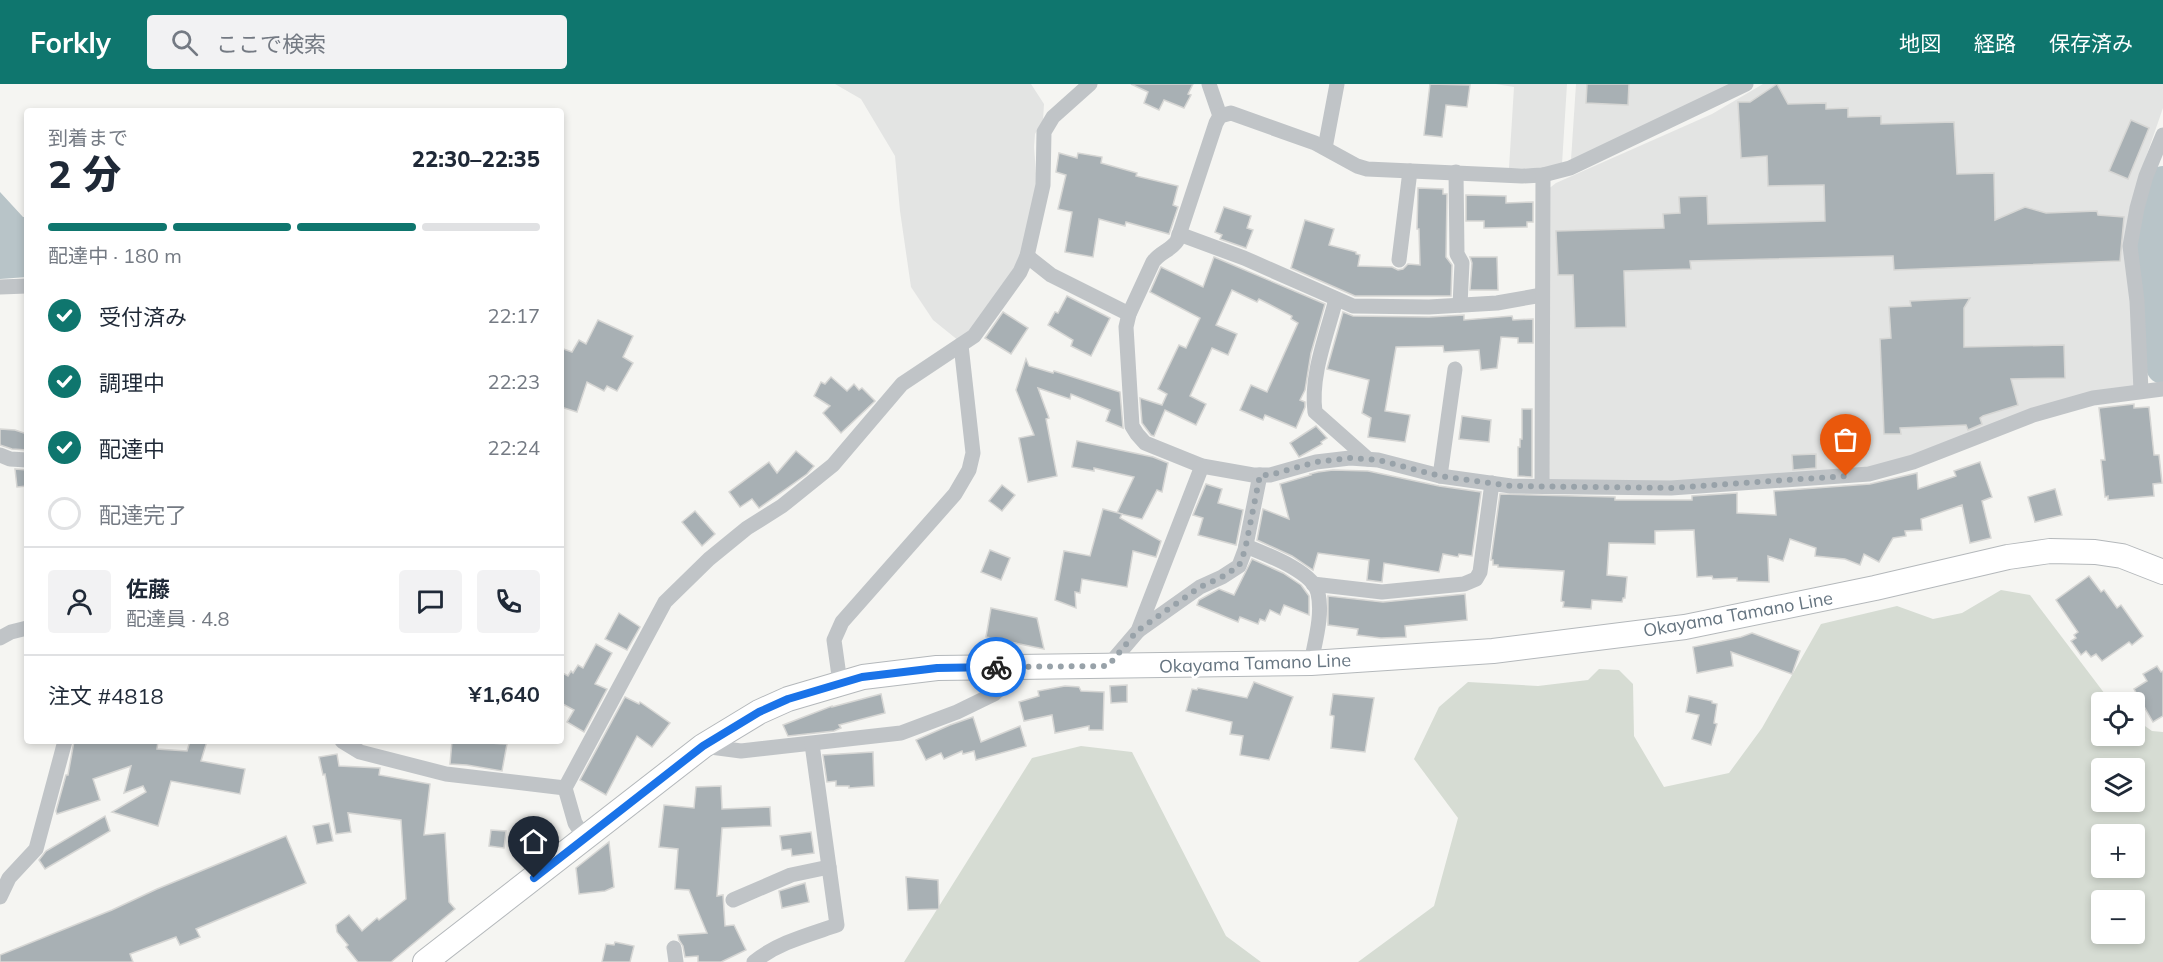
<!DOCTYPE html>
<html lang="ja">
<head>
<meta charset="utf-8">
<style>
	body { margin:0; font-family:Mulish,"Noto Sans JP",sans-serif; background:#f2f2f3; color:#1f2937; height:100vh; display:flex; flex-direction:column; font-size:22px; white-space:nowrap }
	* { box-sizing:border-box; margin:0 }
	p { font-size:20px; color:#747a83 }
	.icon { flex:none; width:33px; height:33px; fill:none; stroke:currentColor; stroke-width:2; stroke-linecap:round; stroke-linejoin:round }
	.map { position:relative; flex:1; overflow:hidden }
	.side { position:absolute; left:24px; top:24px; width:540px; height:636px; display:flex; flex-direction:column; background:#fff; border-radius:6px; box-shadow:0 3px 9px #0003 }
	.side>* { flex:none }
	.buttons { position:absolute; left:2091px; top:608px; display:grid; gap:12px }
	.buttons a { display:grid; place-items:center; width:54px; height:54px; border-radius:6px; background:#fff; box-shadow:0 3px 9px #0003; font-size:30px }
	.pin { position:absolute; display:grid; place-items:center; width:51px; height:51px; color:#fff; margin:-62px -26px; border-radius:50% 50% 50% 0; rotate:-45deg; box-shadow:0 0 6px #0007 }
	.pin .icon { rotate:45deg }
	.courier { position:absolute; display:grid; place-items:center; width:60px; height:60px; margin:-30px; border:4px solid #1a73e8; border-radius:50%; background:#fff; color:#222; box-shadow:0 2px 8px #0007 }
	.overview em { font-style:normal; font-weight:800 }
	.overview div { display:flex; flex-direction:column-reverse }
	.overview { display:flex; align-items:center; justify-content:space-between; height:102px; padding:0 24px }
	h1 { font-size:39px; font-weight:800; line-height:45px }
	.bar { display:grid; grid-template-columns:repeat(4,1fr); gap:9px 6px; align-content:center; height:72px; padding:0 24px }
	.bar i { height:8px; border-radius:4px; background:#e0e1e3 }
	.bar .current { background:#0f766e }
	.bar p { grid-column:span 4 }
	.line { display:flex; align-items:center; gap:15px; padding:0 24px; border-top:2px solid #e0e1e3 }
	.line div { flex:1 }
	.round { display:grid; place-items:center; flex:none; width:63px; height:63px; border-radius:6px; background:#f2f2f3 }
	ol { padding:0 24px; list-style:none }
	li { display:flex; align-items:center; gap:18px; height:66px }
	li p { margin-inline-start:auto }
	li .icon { padding:6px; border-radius:50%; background:#0f766e; color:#fff; stroke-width:4 }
	li:last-child { color:#747a83 }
	li i { width:33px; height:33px; border:3px solid #e0e1e3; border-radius:50% }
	header { display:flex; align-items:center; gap:36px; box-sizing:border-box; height:84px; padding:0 30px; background:#0f766e; color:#fff }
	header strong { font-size:28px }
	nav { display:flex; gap:33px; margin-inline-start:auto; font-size:21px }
	.search { width:420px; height:54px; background:#f2f2f3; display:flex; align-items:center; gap:15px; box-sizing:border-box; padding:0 21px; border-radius:6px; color:#747a83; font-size:22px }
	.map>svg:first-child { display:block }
	.built { fill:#e3e4e3 }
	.green { fill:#d6dcd3; fill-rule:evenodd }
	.water { fill:#b8c4c8 }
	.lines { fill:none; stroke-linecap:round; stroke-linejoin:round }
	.river { stroke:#b8c4c8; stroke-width:34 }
	.building { fill:#a8b0b4; stroke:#d6d6d4; stroke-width:1.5 }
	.primary-casing { stroke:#b4b8bb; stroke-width:26 }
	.street { stroke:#c0c4c7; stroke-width:15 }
	.primary { stroke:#fff; stroke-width:24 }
	.done { stroke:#98a2a9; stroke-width:6; stroke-dasharray:0 10.8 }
	.route { stroke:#1a73e8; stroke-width:8 }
	.labels { text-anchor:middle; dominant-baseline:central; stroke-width:6; stroke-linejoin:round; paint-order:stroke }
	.street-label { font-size:18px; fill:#667581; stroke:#fff }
</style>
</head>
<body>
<header>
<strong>Forkly</strong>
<div class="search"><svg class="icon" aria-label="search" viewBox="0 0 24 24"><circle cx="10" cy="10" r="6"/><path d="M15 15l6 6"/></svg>ここで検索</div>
<nav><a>地図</a><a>経路</a><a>保存済み</a></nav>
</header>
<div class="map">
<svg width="2163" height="878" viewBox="0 0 2163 878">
	<rect width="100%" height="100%" fill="#f5f5f2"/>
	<g class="built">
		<path d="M 835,0 L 1031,0 L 1044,20 L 1043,36 L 1035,50 L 1034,63 L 1037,103 L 1018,180 L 977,246 L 959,257 L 933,236 L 911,203 L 900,127 L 895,72 L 861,15 Z"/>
		<path d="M 1496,0 L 1567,0 L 1562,80 L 1545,84 L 1509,84 L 1514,3 Z"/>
		<path d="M 1576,0 L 1736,0 L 1571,76 Z"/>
		<path d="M 1763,0 L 2163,0 L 2163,24 L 2138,96 L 2130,132 L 2137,299 L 2130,305 L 1920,370 L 1849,388 L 1695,397 L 1547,399 L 1547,106 L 1556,99 L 1712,30 Z"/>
	</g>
	<g class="green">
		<path d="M 2001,506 L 2030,511 L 2111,618 L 2102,618 L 2102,651 L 2134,651 L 2135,635 L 2152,647 L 2163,648 L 2163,878 L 1358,878 L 1434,822 L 1458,734 L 1414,675 L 1439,623 L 1468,598 L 1538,602 L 1588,596 L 1599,585 L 1619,586 L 1633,600 L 1634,652 L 1664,703 L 1729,689 L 1762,644 L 1821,540 L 1897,522 L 1933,535 L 1962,529 ZM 2102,684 L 2134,684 L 2134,717 L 2102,717 ZM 2102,750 L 2134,750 L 2134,783 L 2102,783 ZM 2102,816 L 2134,816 L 2134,849 L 2102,849 Z"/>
		<path d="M 1081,662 L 1132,668 L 1226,852 L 1261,878 L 904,878 L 1032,674 Z"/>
	</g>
	<path class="water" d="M 0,108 L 23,133 L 27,133 L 27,193 L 0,195 Z"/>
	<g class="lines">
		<path class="river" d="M 2163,99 L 2156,127 L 2151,165 L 2163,283"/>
	</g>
	<g class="building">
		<path d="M 1131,0 L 1193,0 L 1188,10 L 1191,11 L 1184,24 L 1164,16 L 1159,26 L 1144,19 L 1148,8 Z"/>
		<path d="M 1430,0 L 1470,1 L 1467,23 L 1446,21 L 1442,53 L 1424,51 Z"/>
		<path d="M 1587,0 L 1629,0 L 1628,21 L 1586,19 Z"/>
		<path d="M 1777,0 L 1788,20 L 1826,19 L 1826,25 L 1848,24 L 1848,33 L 1881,32 L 1881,40 L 1954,38 L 1957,90 L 1994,89 L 1995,136 L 2025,123 L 2046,129 L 2097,127 L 2098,131 L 2124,133 L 2120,177 L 1894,186 L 1893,172 L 1690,177 L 1691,185 L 1624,187 L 1626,243 L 1575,244 L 1573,191 L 1558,191 L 1556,147 L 1664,144 L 1663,130 L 1680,129 L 1679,113 L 1707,112 L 1708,140 L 1825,137 L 1824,101 L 1768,102 L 1767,72 L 1741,74 L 1738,18 L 1750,18 Z"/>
		<path d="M 2131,36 L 2149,44 L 2128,95 L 2109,87 Z"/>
		<path d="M 1059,69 L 1077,74 L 1078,69 L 1102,73 L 1101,79 L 1137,89 L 1136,92 L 1178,102 L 1173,121 L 1178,123 L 1169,150 L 1126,138 L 1125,142 L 1099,135 L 1093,173 L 1065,168 L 1072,128 L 1058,125 L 1066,91 L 1056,88 Z"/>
		<path d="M 1418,104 L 1443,105 L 1443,110 L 1447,110 L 1446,173 L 1452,181 L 1451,212 L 1355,212 L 1291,184 L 1305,136 L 1334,145 L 1329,161 L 1356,168 L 1356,170 L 1360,171 L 1358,182 L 1392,183 L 1398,186 L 1403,185 L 1408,180 L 1420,181 L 1419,145 L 1417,145 Z"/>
		<path d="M 1466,111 L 1506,112 L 1506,119 L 1533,118 L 1533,138 L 1527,138 L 1527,143 L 1484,144 L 1484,137 L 1466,137 Z"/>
		<path d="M 1224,123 L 1251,132 L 1247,144 L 1253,146 L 1246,164 L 1220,155 L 1222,151 L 1215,148 Z"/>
		<path d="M 1214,173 L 1325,220 L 1311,269 L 1305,306 L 1300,316 L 1305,318 L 1305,323 L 1296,344 L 1265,331 L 1263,336 L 1240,326 L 1251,301 L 1267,308 L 1298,239 L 1291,235 L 1292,232 L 1259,215 L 1257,218 L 1232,206 L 1216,241 L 1237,250 L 1228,271 L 1212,264 L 1190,312 L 1206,320 L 1196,341 L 1165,326 L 1154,352 L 1151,351 L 1142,339 L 1140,314 L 1162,321 L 1167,310 L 1158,305 L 1179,261 L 1186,264 L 1200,234 L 1150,208 L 1161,183 L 1203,203 Z"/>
		<path d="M 1470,173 L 1497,173 L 1498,206 L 1470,206 L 1472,179 Z"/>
		<path d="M 1067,212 L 1110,234 L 1091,272 L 1071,262 L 1073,256 L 1048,241 L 1055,228 L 1058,229 Z"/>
		<path d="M 1970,214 L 1964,224 L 1964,263 L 2064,261 L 2065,294 L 2011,295 L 2018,321 L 1983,332 L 1980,334 L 1982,340 L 1968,346 L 1966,341 L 1900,344 L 1901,350 L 1884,350 L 1880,255 L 1891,254 L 1889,223 L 1911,222 L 1910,217 Z"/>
		<path d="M 1003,228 L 1028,244 L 1011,270 L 985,254 Z"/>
		<path d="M 1343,228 L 1353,232 L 1429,233 L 1464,231 L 1464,236 L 1512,232 L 1513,236 L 1533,235 L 1533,259 L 1518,259 L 1518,254 L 1501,253 L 1497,284 L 1481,286 L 1479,266 L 1444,268 L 1443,262 L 1396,263 L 1385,327 L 1410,331 L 1405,358 L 1368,353 L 1371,334 L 1362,329 L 1369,296 L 1327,285 Z"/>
		<path d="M 598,236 L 633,252 L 623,273 L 633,279 L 617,307 L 607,302 L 604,307 L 587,298 L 577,328 L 561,323 L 561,264 L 572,268 L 579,256 L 586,260 Z"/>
		<path d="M 1026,275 L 1029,282 L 1053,289 L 1054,287 L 1120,308 L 1123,344 L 1106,337 L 1110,326 L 1071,310 L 1070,315 L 1038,304 L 1049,334 L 1046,335 L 1057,392 L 1028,398 L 1019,354 L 1034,351 L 1016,306 Z"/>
		<path d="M 831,293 L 847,307 L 854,300 L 859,306 L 862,304 L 875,317 L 841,349 L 823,329 L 830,322 L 814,312 L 821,298 L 825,300 Z"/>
		<path d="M 2134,320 L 2134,324 L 2149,323 L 2154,371 L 2159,371 L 2162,399 L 2153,400 L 2154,412 L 2108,416 L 2108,412 L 2105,413 L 2101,376 L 2105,376 L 2099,324 Z"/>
		<path d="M 1522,325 L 1532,325 L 1532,393 L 1518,392 L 1518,363 L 1520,363 L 1520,355 L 1522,355 Z"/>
		<path d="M 1462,332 L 1491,336 L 1489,358 L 1459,355 Z"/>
		<path d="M 1316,342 L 1327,354 L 1321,358 L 1322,360 L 1299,373 L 1290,359 Z"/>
		<path d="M 0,345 L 15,346 L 27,350 L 27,366 L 12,365 L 0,361 Z"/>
		<path d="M 1077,357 L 1153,373 L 1168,379 L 1162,408 L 1157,406 L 1142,435 L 1117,429 L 1134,393 L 1094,384 L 1094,387 L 1072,383 Z"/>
		<path d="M 796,367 L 814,382 L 807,390 L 759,424 L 752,415 L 740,423 L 729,408 L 769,378 L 777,389 Z"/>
		<path d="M 1816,370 L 1816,384 L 1793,386 L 1792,371 Z"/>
		<path d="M 1980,378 L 1992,413 L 1982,417 L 1991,454 L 1970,459 L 1962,421 L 1921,435 L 1922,446 L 1905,447 L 1906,452 L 1893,454 L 1879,478 L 1864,470 L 1860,481 L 1845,475 L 1815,472 L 1816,464 L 1790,455 L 1783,477 L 1768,472 L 1769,498 L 1737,497 L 1737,494 L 1713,495 L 1712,492 L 1697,493 L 1694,446 L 1655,447 L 1655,460 L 1609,459 L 1607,491 L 1627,493 L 1625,514 L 1623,514 L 1622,518 L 1592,516 L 1591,525 L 1563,523 L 1564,518 L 1561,517 L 1564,487 L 1498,483 L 1498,481 L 1493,481 L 1493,476 L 1491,476 L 1500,410 L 1615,413 L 1615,416 L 1692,416 L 1692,412 L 1737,409 L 1737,429 L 1776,431 L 1774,407 L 1870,400 L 1917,389 L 1918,405 L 1956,392 L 1954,387 Z"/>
		<path d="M 15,385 L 27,386 L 27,402 L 17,403 Z"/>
		<path d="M 1333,386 L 1368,387 L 1439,402 L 1481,408 L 1472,472 L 1459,470 L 1458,473 L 1443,470 L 1439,488 L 1384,479 L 1382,498 L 1367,496 L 1369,476 L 1318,469 L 1313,486 L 1292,472 L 1257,456 L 1263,425 L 1289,435 L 1280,400 L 1311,391 L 1310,390 L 1318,388 Z"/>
		<path d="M 1206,400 L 1222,405 L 1218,419 L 1243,426 L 1236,461 L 1198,451 L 1203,434 L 1193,431 Z"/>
		<path d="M 1002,401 L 1015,411 L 1002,427 L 989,417 Z"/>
		<path d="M 2055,405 L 2062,431 L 2035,438 L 2028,413 Z"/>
		<path d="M 1103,425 L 1122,430 L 1120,434 L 1161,457 L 1156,473 L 1133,467 L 1127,503 L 1082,495 L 1080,509 L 1075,508 L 1076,524 L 1055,516 L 1064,467 L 1090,472 Z"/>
		<path d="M 695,427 L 715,450 L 702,462 L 682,438 Z"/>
		<path d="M 990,466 L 1010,474 L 1001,496 L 981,488 Z"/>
		<path d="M 1252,475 L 1283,489 L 1301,501 L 1309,512 L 1309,531 L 1284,521 L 1280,531 L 1270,526 L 1265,537 L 1260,535 L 1258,540 L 1240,533 L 1238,538 L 1197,521 L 1199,516 L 1219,505 L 1234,511 Z"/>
		<path d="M 2089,492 L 2101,508 L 2104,506 L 2117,524 L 2121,521 L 2143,552 L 2132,561 L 2129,558 L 2102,577 L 2096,570 L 2091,573 L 2086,567 L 2081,571 L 2071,557 L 2076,554 L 2074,551 L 2078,548 L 2056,516 Z"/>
		<path d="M 1465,510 L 1467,536 L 1405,542 L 1406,553 L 1381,554 L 1357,551 L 1358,545 L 1328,541 L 1328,512 L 1383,518 Z"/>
		<path d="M 991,524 L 1037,534 L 1044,565 L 986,553 Z"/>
		<path d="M 619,529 L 640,543 L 627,566 L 605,555 Z"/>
		<path d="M 1752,549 L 1800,567 L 1792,590 L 1731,568 L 1733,582 L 1697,589 L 1693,563 L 1741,553 Z"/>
		<path d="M 596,560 L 612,569 L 595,600 L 607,605 L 584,648 L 567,638 L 574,626 L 561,619 L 561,588 L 568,592 L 571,587 L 573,589 L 578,581 L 583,584 Z"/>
		<path d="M 2157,582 L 2161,588 L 2163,587 L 2163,632 L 2153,638 L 2134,605 L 2147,597 L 2143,590 Z"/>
		<path d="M 1254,598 L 1293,613 L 1269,676 L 1240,671 L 1243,652 L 1230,650 L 1232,638 L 1186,627 L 1192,605 L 1197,606 L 1198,604 L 1247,614 Z"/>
		<path d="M 1127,601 L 1127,618 L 1111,619 L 1110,602 Z"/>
		<path d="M 1065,602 L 1079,603 L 1081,607 L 1104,608 L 1103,646 L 1089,646 L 1089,642 L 1055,649 L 1052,631 L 1024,637 L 1019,618 L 1039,612 L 1038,607 Z"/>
		<path d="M 881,610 L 885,629 L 839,641 L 841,644 L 834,647 L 788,652 L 783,641 L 832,622 L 832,623 Z"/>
		<path d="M 1333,610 L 1374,614 L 1365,668 L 1331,664 L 1334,632 L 1330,631 Z"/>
		<path d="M 1689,612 L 1712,617 L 1712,619 L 1717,620 L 1714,639 L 1717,640 L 1711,661 L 1692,655 L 1699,631 L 1686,628 Z"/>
		<path d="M 625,613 L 639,620 L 640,618 L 670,639 L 652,663 L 637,652 L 606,711 L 580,696 Z"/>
		<path d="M 973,633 L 981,658 L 1020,642 L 1026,662 L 976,676 L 974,667 L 963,670 L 962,667 L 944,675 L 941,669 L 926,676 L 916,656 L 950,641 Z"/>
		<path d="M 74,657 L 158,657 L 157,665 L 187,667 L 190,657 L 207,657 L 201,677 L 245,685 L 240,710 L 171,697 L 158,742 L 112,728 L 146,708 L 143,702 L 124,709 L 131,682 L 93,695 L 100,716 L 57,730 L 56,727 L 66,691 L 68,691 Z"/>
		<path d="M 452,657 L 507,660 L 502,687 L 467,681 L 450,680 Z"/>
		<path d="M 873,668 L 874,702 L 849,704 L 849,702 L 836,702 L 836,697 L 827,698 L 823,671 Z"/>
		<path d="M 337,670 L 339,682 L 380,684 L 379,691 L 430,700 L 424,751 L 445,749 L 449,818 L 455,825 L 391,878 L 358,878 L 346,863 L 348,861 L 337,848 L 336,841 L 349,831 L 362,847 L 377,834 L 379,836 L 406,815 L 401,736 L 348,729 L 351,748 L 336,750 L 325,690 L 323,691 L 319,673 Z"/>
		<path d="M 721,702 L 722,725 L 770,723 L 771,742 L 722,744 L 717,812 L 723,811 L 725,842 L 734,841 L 746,866 L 721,878 L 698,878 L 698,872 L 685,873 L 683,862 L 679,856 L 678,851 L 707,849 L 689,806 L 675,805 L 678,765 L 659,763 L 664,721 L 694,724 L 696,703 Z"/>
		<path d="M 105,732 L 110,747 L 45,785 L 39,776 L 46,767 Z"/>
		<path d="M 329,739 L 333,757 L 317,760 L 313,742 Z"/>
		<path d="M 491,746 L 506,747 L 504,764 L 489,762 Z"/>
		<path d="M 811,748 L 814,769 L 792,772 L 791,765 L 782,766 L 780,752 Z"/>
		<path d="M 286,752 L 306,799 L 196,845 L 200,853 L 180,861 L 176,853 L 130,870 L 133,878 L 0,878 L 0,871 L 112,826 L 157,805 Z"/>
		<path d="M 609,758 L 614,803 L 605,807 L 579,810 L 576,784 Z"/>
		<path d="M 906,793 L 938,796 L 939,825 L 908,826 Z"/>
		<path d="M 805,799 L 809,818 L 782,824 L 779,807 Z"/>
		<path d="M 615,858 L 634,862 L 630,878 L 602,878 L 606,860 L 614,861 Z"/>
	</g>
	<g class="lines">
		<defs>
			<path id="primary" d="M 425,878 L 703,662 L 759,628 L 788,615 L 863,593 L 937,584 L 1311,579 L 1493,567 L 1685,543 L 1875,504 L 2008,473 L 2050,467 L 2095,468 L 2122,472 L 2163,488"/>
		</defs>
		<use href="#primary" class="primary-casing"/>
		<g class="street">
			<path d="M 1209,0 L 1220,32"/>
			<path d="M 1746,0 L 1570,84 L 1543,91 L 1522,92 L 1367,85 L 1357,82 L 1315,59 L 1231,29 L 1220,32 L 1216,39 L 1177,157 C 1170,167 1160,168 1153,178 L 1129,230 L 1126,243 L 1132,342 L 1137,350 L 1145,359 L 1202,382 L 1253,391 L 1270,391 L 1316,378 L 1350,374 L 1378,376 L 1440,392 L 1511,402 L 1671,404 L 1869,390 L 1913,378 L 2033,331 L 2093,314 L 2163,305"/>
			<path d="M 1325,64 L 1337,0"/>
			<path d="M 1456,88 L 1457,170 L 1462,179 L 1460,221"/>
			<path d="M 1179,150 L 1244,174 L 1353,222 L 1429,223 L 1497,219 L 1542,211"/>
			<path d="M 1027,172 L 1051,191 L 1129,230"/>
			<path d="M 1399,176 L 1410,87"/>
			<path d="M 0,203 L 27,202"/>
			<path d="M 1336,215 C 1327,251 1310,291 1315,328 L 1368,375"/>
			<path d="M 2141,307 L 2137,217 L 2130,162 L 2137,124 L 2146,92 L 2163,51"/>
			<path d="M 0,371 L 10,375 L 27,376"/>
			<path d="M 1440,392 L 1455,285"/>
			<path d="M 1542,402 L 1543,91"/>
			<path d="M 1246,462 C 1265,470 1313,487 1318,509 C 1323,531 1315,557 1311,579"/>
			<path d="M 1313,500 L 1382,508 L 1464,500 L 1476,495 L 1480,488 L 1492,399"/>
			<path d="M 1138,547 L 1200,503 L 1222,493 L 1239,482 L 1245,466 L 1260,391"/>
			<path d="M 0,554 L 11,548 L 27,544"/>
			<path d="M 1108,582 L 1138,547 L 1202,382"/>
			<path d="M 840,599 L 834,556 L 842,538 L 955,410 L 969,386 L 973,369 L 961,261"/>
			<path d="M 342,657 L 360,668 L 446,690 L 565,704"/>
			<path d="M 703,662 L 741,667 L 901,649 L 957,628 L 994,610 L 1022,583"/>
			<path d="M 585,754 L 575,739 L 565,704 L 665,518 L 709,475 L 747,444 L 782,422 L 833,381 L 902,300 L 974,252 L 1020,188 L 1027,172 L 1043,101 L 1044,48 L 1053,33 L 1090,0"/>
			<path d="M 0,813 L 9,794 L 36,765 L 65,657"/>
			<path d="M 733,816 L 791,791 L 829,783"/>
			<path d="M 674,864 L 676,878"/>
			<path d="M 754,878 C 777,859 808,851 837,841 L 812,660"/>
		</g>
		<use href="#primary" class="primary"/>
	</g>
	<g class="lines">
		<path class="done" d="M 996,583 L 1108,582 L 1137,547 L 1200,503 L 1222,493 L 1239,482 L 1245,466 L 1260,391 L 1270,391 L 1316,378 L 1350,374 L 1378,376 L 1440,392 L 1511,402 L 1671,404 L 1846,392"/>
		<path class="route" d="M 534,794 L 703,662 L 759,628 L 788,615 L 862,593 L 937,584 L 996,583"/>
	</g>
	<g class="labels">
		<g class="street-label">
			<text transform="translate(1738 530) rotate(-10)">Okayama Tamano Line</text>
			<text transform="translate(1255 579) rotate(-2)">Okayama Tamano Line</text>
		</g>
	</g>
</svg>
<div class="buttons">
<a><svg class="icon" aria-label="locate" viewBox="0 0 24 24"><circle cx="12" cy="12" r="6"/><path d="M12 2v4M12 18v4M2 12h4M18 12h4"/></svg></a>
<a><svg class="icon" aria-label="layers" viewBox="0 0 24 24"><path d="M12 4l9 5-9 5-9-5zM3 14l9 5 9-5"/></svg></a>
<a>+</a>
<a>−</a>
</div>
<div class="pin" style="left:1846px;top:392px;background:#ea580c"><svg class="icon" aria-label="bag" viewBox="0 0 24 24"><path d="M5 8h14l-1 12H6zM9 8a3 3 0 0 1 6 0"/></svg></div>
<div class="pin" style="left:534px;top:794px;background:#1f2937"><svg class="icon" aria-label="home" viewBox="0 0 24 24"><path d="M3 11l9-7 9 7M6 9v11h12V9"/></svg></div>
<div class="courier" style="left:996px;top:583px"><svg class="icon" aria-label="bike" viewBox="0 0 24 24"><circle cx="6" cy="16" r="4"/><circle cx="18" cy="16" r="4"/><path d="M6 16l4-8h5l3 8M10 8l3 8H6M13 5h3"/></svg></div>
<section class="side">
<div class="overview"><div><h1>2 分</h1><p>到着まで</p></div><em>22:30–22:35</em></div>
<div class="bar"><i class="current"></i><i class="current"></i><i class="current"></i><i></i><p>配達中 · 180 m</p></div>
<ol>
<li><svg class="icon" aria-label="check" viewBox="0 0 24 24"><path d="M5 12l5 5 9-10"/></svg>受付済み<p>22:17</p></li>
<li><svg class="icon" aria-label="check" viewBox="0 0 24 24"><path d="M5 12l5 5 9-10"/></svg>調理中<p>22:23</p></li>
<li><svg class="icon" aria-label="check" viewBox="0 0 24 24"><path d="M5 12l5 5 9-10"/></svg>配達中<p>22:24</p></li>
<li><i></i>配達完了</li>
</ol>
<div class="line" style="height:108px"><a class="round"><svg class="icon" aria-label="person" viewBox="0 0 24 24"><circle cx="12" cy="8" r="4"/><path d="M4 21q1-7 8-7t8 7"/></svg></a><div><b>佐藤</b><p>配達員 · 4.8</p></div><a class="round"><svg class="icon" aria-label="chat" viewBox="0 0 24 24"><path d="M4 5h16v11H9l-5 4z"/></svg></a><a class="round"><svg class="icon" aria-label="phone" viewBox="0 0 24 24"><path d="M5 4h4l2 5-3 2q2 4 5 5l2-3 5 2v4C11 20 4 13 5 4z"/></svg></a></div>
<div class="line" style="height:78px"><div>注文 #4818</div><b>¥1,640</b></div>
</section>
</div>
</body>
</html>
